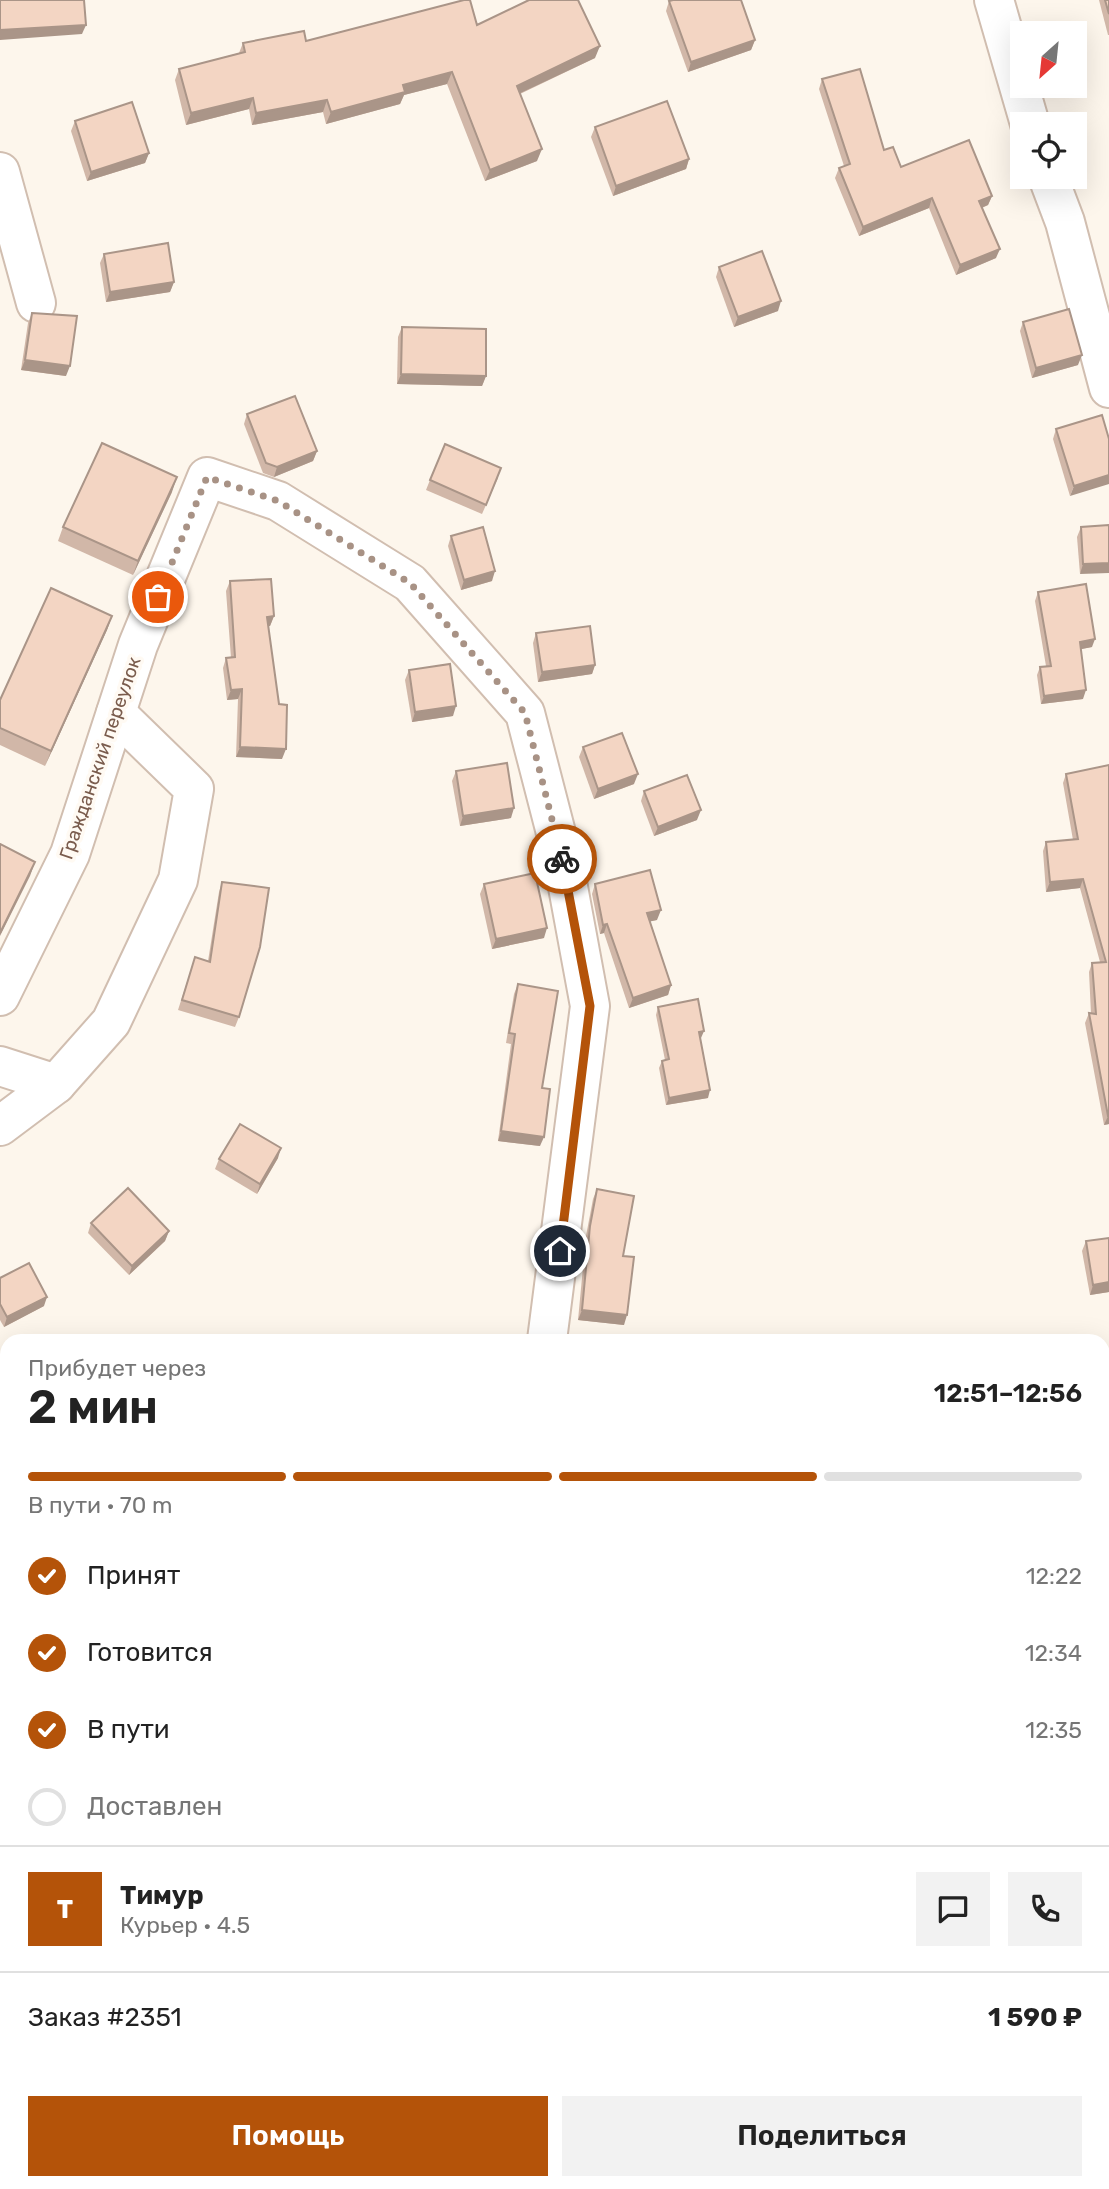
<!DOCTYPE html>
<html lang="ru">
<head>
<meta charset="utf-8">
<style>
	body { margin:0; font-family:Rubik,sans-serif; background:#f2f2f2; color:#222; height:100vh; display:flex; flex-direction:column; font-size:26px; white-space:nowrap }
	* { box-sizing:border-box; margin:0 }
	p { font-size:23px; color:#767676 }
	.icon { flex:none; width:38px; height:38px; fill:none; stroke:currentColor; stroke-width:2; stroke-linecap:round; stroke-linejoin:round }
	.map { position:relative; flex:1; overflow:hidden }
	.side { position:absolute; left:0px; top:1334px; width:1110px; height:856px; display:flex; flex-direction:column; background:#fff; border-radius:21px 21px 0 0; box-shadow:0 7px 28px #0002 }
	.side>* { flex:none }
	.needle { width:46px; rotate:207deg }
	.buttons { position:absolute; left:1010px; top:21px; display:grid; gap:14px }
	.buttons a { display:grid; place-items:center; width:77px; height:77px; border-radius:0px; background:#fff; box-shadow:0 7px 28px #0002; font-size:35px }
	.pin { position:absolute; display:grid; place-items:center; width:60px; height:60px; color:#fff; margin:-30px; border:4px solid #fff; border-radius:50%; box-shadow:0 2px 7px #0007 }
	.courier { position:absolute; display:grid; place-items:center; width:70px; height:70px; margin:-35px; border:5px solid #b45309; border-radius:50%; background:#fff; color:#222; box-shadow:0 2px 9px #0007 }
	.summary em { font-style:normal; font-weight:600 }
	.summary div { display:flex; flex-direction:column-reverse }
	.summary { display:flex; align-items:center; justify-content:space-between; height:119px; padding:0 28px }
	h1 { font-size:46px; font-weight:600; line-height:52px }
	.bar { display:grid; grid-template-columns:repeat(4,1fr); gap:10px 7px; align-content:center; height:84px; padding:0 28px }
	.bar i { height:9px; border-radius:5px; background:#e0e0e0 }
	.bar .active { background:#b45309 }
	.bar p { grid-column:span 4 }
	.line { display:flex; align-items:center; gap:18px; padding:0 28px; border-top:2px solid #e0e0e0 }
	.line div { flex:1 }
	.round { display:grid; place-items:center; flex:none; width:74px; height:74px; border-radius:0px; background:#f2f2f2 }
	ol { padding:0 28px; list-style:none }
	li { display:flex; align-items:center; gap:21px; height:77px }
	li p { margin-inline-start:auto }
	li .icon { padding:7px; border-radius:50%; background:#b45309; color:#fff; stroke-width:4 }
	li:last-child { color:#767676 }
	li i { width:38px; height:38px; border:4px solid #e0e0e0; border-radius:50% }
	.primary-button { display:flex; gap:14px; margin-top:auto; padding:14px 28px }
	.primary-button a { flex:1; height:80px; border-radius:0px; background:#b45309; color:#fff; font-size:28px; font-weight:600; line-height:80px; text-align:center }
	.primary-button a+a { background:#f2f2f2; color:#222 }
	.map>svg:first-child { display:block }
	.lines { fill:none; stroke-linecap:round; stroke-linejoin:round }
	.street-casing { stroke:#d1beb0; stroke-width:42 }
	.street { stroke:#fff; stroke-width:38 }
	.wall { fill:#d1b7a8 }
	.shaded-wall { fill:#aa9588 }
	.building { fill:#f3d5c3; stroke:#aa9588; stroke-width:2 }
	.done { stroke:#a89285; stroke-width:7; stroke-dasharray:0 12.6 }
	.route { stroke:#b45309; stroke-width:9 }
	.labels { text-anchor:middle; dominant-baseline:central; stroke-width:7; stroke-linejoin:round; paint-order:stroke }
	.street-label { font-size:19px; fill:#7a5c4d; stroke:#fffaf3 }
</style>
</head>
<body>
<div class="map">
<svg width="1109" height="2189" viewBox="0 0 1109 2189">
	<rect width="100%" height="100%" fill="#fdf6ec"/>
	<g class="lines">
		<defs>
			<g id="street">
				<path d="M 994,0 L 1030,124"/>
				<path d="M 0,172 L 36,303"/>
				<path d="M 1048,177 L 1065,222 L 1109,388"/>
				<path d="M 0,996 L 70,854 L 138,645 L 207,477 L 278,501 L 410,583 L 525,713 L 563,860 L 590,1006 L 547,1340"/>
				<path d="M 0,1066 L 56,1084 L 0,1126"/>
				<path d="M 56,1084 L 111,1022 L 178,880 L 194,789 L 116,713"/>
				<path d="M 449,2182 L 452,2189"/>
				<path d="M 210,2189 L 211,2182"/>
			</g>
		</defs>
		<use href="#street" class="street-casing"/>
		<use href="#street" class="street"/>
	</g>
	<g class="wall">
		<path d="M 1099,0 L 1109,0 L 1109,35 L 1108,35 Z"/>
		<path d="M 669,1 L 755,40 L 751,50 L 688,72 L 666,11 Z"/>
		<path d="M 477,25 L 595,58 L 520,94 L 537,161 L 485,181 L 447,84 L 404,95 L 400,104 L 326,124 L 323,112 L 252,125 L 249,109 L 186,125 L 175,80 L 179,69 L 239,53 L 243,43 L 306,41 Z"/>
		<path d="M 822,79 L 884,150 L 901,167 L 992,196 L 988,205 L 982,208 L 996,258 L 956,275 L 929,208 L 859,236 L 835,178 L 839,168 L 844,166 L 819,89 Z"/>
		<path d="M 75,121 L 149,153 L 145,163 L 87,181 L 71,131 Z"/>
		<path d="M 595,127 L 689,159 L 686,169 L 613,196 L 591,137 Z"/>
		<path d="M 104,254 L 174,282 L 170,292 L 106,302 L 100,263 Z"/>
		<path d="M 719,267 L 778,311 L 734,327 L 716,277 Z"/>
		<path d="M 32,313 L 66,376 L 21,370 L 28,323 Z"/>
		<path d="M 1023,322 L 1078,365 L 1032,378 L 1020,331 Z"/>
		<path d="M 402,327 L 486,376 L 482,386 L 397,384 L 398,337 Z"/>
		<path d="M 247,414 L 317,451 L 313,461 L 274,477 L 263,473 L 244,424 Z"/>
		<path d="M 1102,415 L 1070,496 L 1053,439 L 1056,429 Z"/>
		<path d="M 498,478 L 482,514 L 426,490 L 430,480 Z"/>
		<path d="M 172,492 L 133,575 L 58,541 L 63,527 Z"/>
		<path d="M 1109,525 L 1080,574 L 1077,537 L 1081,527 Z"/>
		<path d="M 451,536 L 492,581 L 461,590 L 448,546 Z"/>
		<path d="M 230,581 L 274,616 L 270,626 L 268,626 L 282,759 L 236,757 L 238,699 L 227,700 L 223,668 L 226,658 L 231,658 L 226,591 Z"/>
		<path d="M 1038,592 L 1092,647 L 1081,649 L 1083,699 L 1041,704 L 1037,675 L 1040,667 L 1046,666 L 1035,601 Z"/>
		<path d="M 112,616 L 107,630 L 45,766 L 0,745 L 0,700 Z"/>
		<path d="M 536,633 L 595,665 L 592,674 L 538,682 L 533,643 Z"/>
		<path d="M 409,670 L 453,716 L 412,722 L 405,680 Z"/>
		<path d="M 583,747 L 634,784 L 594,799 L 579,757 Z"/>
		<path d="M 1109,765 L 1109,1124 L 1104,1125 L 1085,1023 L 1089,1013 L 1091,1014 L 1089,972 L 1092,963 L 1100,962 L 1080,888 L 1046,892 L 1043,851 L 1046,842 L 1073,840 L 1063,783 L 1066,774 Z"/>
		<path d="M 456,771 L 511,818 L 460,826 L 452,781 Z"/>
		<path d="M 644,791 L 697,820 L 654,836 L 641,801 Z"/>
		<path d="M 222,882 L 239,1017 L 235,1027 L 178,1010 L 195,957 L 208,961 L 219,892 Z"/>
		<path d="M 484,884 L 544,938 L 492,949 L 480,894 Z"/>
		<path d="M 595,884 L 657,920 L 650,921 L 671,985 L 668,995 L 629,1008 L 604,933 L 600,934 L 592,894 Z"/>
		<path d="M 518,984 L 542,1088 L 540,1146 L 498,1141 L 511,1044 L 506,1043 L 514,994 Z"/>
		<path d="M 658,1007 L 704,1031 L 700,1038 L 708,1098 L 666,1105 L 659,1068 L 662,1061 L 665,1060 L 656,1015 Z"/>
		<path d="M 278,1158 L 257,1194 L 215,1169 L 219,1159 Z"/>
		<path d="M 597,1189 L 624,1325 L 578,1320 L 586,1236 L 593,1199 Z"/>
		<path d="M 91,1223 L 169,1231 L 165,1241 L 129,1275 L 88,1233 Z"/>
		<path d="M 1086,1241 L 1109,1292 L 1090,1295 L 1082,1251 Z"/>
		<path d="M 0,1278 L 44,1306 L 4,1327 L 0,1320 Z"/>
	</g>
	<g class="shaded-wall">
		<path d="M 86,25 L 82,34 L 0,40 L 0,30 Z"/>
		<path d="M 755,40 L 751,50 L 688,72 L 691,62 Z"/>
		<path d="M 600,46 L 595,58 L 512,97 L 517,86 Z"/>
		<path d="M 452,72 L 447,84 L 404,95 L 400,104 L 326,124 L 331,112 L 403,85 Z"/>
		<path d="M 253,98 L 249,109 L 186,125 L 191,113 Z"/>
		<path d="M 327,100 L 323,112 L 252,125 L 256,113 Z"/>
		<path d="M 542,149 L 537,161 L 485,181 L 490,170 Z"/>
		<path d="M 149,153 L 145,163 L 87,181 L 91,172 Z"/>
		<path d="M 689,159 L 686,169 L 613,196 L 616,186 Z"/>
		<path d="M 992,196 L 988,205 L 976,210 L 979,201 Z"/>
		<path d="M 932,198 L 929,208 L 859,236 L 863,227 Z"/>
		<path d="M 1000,249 L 996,258 L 956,275 L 960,265 Z"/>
		<path d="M 174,282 L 170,292 L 106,302 L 110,292 Z"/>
		<path d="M 781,301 L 778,311 L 734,327 L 738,317 Z"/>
		<path d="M 1082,355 L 1078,365 L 1032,378 L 1036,368 Z"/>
		<path d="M 25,360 L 70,366 L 66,376 L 21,370 Z"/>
		<path d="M 401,374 L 486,376 L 482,386 L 397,384 Z"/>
		<path d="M 317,451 L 313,461 L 274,477 L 277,467 Z"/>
		<path d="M 1109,475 L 1109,484 L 1070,496 L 1074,486 Z"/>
		<path d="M 177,477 L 172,492 L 133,575 L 138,561 Z"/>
		<path d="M 1109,563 L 1109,573 L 1080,574 L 1083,564 Z"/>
		<path d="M 495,571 L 492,581 L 461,590 L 464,580 Z"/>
		<path d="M 112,616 L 107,630 L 45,766 L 51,751 Z"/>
		<path d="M 274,616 L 270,626 L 263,627 L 267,617 Z"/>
		<path d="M 1095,639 L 1092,647 L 1077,650 L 1080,642 Z"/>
		<path d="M 595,665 L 592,674 L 538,682 L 542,672 Z"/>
		<path d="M 242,689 L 238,699 L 227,700 L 231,690 Z"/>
		<path d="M 1086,690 L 1083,699 L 1041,704 L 1044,696 Z"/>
		<path d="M 456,706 L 453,716 L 412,722 L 415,712 Z"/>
		<path d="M 240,747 L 286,749 L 282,759 L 236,757 Z"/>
		<path d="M 638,774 L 634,784 L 594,799 L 598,789 Z"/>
		<path d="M 514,808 L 511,818 L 460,826 L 463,816 Z"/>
		<path d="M 701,810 L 697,820 L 654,836 L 658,827 Z"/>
		<path d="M 35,862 L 30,876 L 0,936 L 0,933 Z"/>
		<path d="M 1083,879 L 1080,888 L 1046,892 L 1050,882 Z"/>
		<path d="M 661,910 L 657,920 L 643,923 L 647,913 Z"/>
		<path d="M 607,924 L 604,933 L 600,934 L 603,925 Z"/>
		<path d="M 547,928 L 544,938 L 492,949 L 496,939 Z"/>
		<path d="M 671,985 L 668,995 L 629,1008 L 633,998 Z"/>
		<path d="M 704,1031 L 701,1038 L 696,1039 L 699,1032 Z"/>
		<path d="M 710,1090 L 708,1098 L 666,1105 L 669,1098 Z"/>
		<path d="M 1108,1116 L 1109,1116 L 1109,1124 L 1104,1125 Z"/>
		<path d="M 501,1131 L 544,1137 L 540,1146 L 498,1141 Z"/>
		<path d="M 281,1148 L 278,1158 L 257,1194 L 260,1184 Z"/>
		<path d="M 169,1231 L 165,1241 L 129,1275 L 132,1266 Z"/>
		<path d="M 1109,1282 L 1109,1292 L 1090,1295 L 1093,1285 Z"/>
		<path d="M 47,1297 L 44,1306 L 4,1327 L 7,1317 Z"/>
		<path d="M 582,1310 L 627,1315 L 624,1325 L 578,1320 Z"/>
		<path d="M 307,2182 L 355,2182 L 305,2187 Z"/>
	</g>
	<g class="building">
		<path d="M 0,0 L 84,0 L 86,25 L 0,30 Z"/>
		<path d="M 464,0 L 470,0 L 477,25 L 529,0 L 578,0 L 600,46 L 517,86 L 542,149 L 490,170 L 452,72 L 403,85 L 405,92 L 331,112 L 327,100 L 256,113 L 253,98 L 191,113 L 179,69 L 245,52 L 243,43 L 304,31 L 306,41 Z"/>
		<path d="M 673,0 L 741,0 L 755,40 L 691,62 L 669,1 Z"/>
		<path d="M 1105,0 L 1109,0 L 1109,14 Z"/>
		<path d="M 860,69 L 884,150 L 893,147 L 901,167 L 969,140 L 992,196 L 979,201 L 1000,249 L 960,265 L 932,198 L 863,227 L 839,168 L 850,164 L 822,79 Z"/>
		<path d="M 667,101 L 689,159 L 616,186 L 595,127 Z"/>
		<path d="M 132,102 L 149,153 L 91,172 L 75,121 Z"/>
		<path d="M 168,243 L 174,282 L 110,292 L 104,254 Z"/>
		<path d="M 762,251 L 781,301 L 738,317 L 719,267 Z"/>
		<path d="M 1069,309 L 1082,355 L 1036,368 L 1023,322 Z"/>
		<path d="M 32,313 L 77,316 L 70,366 L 25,360 Z"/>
		<path d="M 402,327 L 486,329 L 486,376 L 401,374 Z"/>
		<path d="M 295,396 L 317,451 L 277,467 L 266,463 L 247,414 Z"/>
		<path d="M 1102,415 L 1109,439 L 1109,475 L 1074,486 L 1056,429 Z"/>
		<path d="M 102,443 L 177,477 L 138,561 L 63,527 Z"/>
		<path d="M 445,444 L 501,468 L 486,505 L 430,480 Z"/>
		<path d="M 1109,525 L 1109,563 L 1083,564 L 1081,527 Z"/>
		<path d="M 483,527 L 495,571 L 464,580 L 451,536 Z"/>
		<path d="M 271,579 L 274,616 L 267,617 L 279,704 L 287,705 L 286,749 L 240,747 L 242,689 L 231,690 L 226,658 L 235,657 L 230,581 Z"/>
		<path d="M 1086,584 L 1095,639 L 1080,642 L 1086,690 L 1044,696 L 1040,667 L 1051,666 L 1038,592 Z"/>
		<path d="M 51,588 L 112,616 L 51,751 L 0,728 L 0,700 Z"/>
		<path d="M 590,626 L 595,665 L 542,672 L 536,633 Z"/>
		<path d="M 450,664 L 456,706 L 415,712 L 409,670 Z"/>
		<path d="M 622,733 L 638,774 L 598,789 L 583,747 Z"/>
		<path d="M 507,763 L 514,808 L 463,816 L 456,771 Z"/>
		<path d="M 1109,765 L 1109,1116 L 1108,1116 L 1089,1013 L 1096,1014 L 1092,963 L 1106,962 L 1083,879 L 1050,882 L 1046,842 L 1078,839 L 1066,774 Z"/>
		<path d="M 687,775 L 701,810 L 658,827 L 644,791 Z"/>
		<path d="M 0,844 L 35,862 L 0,933 Z"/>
		<path d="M 650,870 L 661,910 L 647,913 L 671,985 L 633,998 L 607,924 L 603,925 L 595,884 Z"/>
		<path d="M 535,873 L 547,928 L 496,939 L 484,884 Z"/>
		<path d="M 222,882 L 269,888 L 260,947 L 239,1017 L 182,1000 L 195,957 L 210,962 Z"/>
		<path d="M 518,984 L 558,991 L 542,1088 L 550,1089 L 544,1137 L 501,1131 L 515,1034 L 509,1033 Z"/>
		<path d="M 698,999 L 704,1031 L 699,1032 L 710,1090 L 669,1098 L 662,1061 L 669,1059 L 658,1007 Z"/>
		<path d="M 240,1124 L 281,1148 L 260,1184 L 219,1159 Z"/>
		<path d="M 128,1188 L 169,1231 L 132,1266 L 91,1223 Z"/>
		<path d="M 597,1189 L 634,1196 L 623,1256 L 634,1257 L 627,1315 L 582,1310 L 590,1226 Z"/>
		<path d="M 1109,1238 L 1109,1282 L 1093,1285 L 1086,1241 Z"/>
		<path d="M 29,1263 L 47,1297 L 7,1317 L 0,1304 L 0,1278 Z"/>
		<path d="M 1102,2176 L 1109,2180 L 1109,2189 L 1087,2189 L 1090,2182 L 1102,2182 Z"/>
		<path d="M 95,2182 L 102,2183 L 179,2182 L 179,2189 L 93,2189 Z"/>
	</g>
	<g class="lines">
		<path class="done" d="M 158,597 L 207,477 L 278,501 L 410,583 L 525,713 L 562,859"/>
		<path class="route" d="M 560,1251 L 590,1006 L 562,859"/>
	</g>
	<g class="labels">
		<g class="street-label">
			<text transform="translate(100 758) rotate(-71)">Гражданский переулок</text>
		</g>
	</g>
</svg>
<div class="buttons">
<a><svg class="needle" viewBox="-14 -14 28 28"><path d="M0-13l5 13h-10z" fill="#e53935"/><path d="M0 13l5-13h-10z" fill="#767676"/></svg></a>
<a><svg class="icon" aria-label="locate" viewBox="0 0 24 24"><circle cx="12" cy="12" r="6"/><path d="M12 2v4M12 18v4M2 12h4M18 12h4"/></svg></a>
</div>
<div class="pin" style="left:158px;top:597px;background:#ea580c"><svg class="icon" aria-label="bag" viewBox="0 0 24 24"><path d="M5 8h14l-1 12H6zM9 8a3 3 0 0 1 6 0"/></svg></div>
<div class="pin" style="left:560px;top:1251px;background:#1f2937"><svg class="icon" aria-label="home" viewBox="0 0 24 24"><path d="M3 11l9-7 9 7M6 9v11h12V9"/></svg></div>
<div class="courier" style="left:562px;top:859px"><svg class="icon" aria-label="bike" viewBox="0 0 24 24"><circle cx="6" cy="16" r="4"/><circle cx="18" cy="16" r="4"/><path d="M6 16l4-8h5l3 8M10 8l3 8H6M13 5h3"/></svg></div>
<section class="side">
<div class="summary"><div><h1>2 мин</h1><p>Прибудет через</p></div><em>12:51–12:56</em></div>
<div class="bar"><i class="active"></i><i class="active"></i><i class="active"></i><i></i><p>В пути · 70 m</p></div>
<ol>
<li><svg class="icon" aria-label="check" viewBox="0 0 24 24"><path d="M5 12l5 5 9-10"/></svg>Принят<p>12:22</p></li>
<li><svg class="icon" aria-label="check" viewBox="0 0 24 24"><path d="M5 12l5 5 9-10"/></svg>Готовится<p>12:34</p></li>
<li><svg class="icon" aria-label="check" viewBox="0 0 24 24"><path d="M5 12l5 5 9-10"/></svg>В пути<p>12:35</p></li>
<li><i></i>Доставлен</li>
</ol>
<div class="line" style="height:126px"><b class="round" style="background:#b45309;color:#fff">Т</b><div><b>Тимур</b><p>Курьер · 4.5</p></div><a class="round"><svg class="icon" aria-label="chat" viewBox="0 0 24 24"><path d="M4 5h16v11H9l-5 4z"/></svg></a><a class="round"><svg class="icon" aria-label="phone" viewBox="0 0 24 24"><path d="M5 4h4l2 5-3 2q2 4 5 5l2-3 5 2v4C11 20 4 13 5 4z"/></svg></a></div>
<div class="line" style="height:91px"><div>Заказ #2351</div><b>1 590 ₽</b></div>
<div class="primary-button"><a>Помощь</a><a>Поделиться</a></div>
</section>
</div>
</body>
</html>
